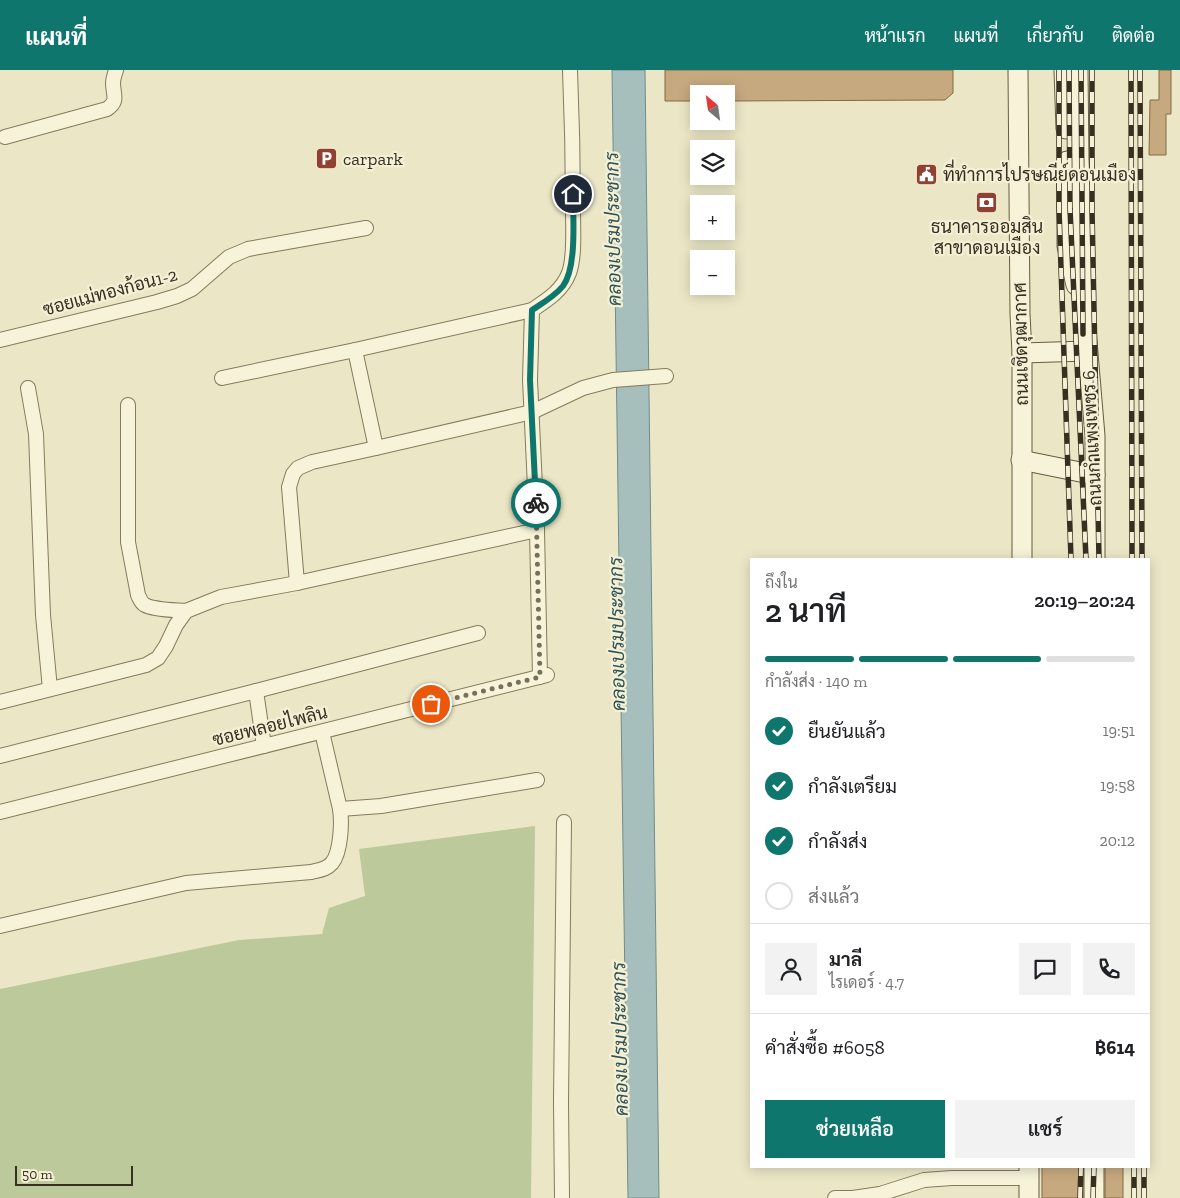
<!DOCTYPE html>
<html lang="th">
<head>
<meta charset="utf-8">
<style>
	body { margin:0; font-family:"Zilla Slab",Sarabun,serif; background:#f2f2f2; color:#202124; height:100vh; display:flex; flex-direction:column; font-size:19px; white-space:nowrap }
	* { box-sizing:border-box; margin:0 }
	p { font-size:16px; color:#757577 }
	.icon { flex:none; width:28px; height:28px; fill:none; stroke:currentColor; stroke-width:2; stroke-linecap:round; stroke-linejoin:round }
	.map { position:relative; flex:1; overflow:hidden }
	.details { position:absolute; left:750px; top:488px; width:400px; height:610px; display:flex; flex-direction:column; background:#fff; border-radius:0px; box-shadow:0 2px 12px #0003 }
	.details>* { flex:none }
	.needle { width:32px; rotate:331deg }
	.controls { position:absolute; left:690px; top:15px; display:grid; gap:10px }
	.controls a { display:grid; place-items:center; width:45px; height:45px; border-radius:0px; background:#fff; box-shadow:0 2px 12px #0003; font-size:25px }
	.scale { position:absolute; left:15px; bottom:12px; width:118px; box-sizing:border-box; padding-left:5px; border:2px solid #372f20; border-top:0; font-size:14px; line-height:18px; white-space:nowrap; color:#372f20; -webkit-text-stroke:4px #f3f0d5; paint-order:stroke }
	.pin { position:absolute; display:grid; place-items:center; width:42px; height:42px; color:#fff; margin:-21px; border:2px solid #fff; border-radius:50%; box-shadow:0 1px 5px #0007 }
	.courier { position:absolute; display:grid; place-items:center; width:50px; height:50px; margin:-25px; border:4px solid #0f766e; border-radius:50%; background:#fff; color:#222; box-shadow:0 1px 6px #0007 }
	.headline em { font-style:normal; font-weight:600 }
	.headline div { display:flex; flex-direction:column-reverse }
	.headline { display:flex; align-items:center; justify-content:space-between; height:85px; padding:0 15px }
	h1 { font-size:32px; font-weight:600; line-height:38px }
	.bar { display:grid; grid-template-columns:repeat(4,1fr); gap:8px 5px; align-content:center; height:60px; padding:0 15px }
	.bar i { height:6px; border-radius:4px; background:#e0e0e0 }
	.bar .current { background:#0f766e }
	.bar p { grid-column:span 4 }
	.line { display:flex; align-items:center; gap:12px; padding:0 15px; border-top:1px solid #e0e0e0 }
	.line div { flex:1 }
	.round { display:grid; place-items:center; flex:none; width:52px; height:52px; border-radius:0px; background:#f2f2f2 }
	ol { padding:0 15px; list-style:none }
	li { display:flex; align-items:center; gap:15px; height:55px }
	li p { margin-inline-start:auto }
	li .icon { padding:5px; border-radius:50%; background:#0f766e; color:#fff; stroke-width:4 }
	li:last-child { color:#757577 }
	li i { width:28px; height:28px; border:2px solid #e0e0e0; border-radius:50% }
	.cta { display:flex; gap:10px; margin-top:auto; padding:10px 15px }
	.cta a { flex:1; height:58px; border-radius:0px; background:#0f766e; color:#fff; font-size:20px; font-weight:600; line-height:58px; text-align:center }
	.cta a+a { background:#f2f2f2; color:#202124 }
	header { display:flex; align-items:center; gap:30px; box-sizing:border-box; height:70px; padding:0 25px; background:#0f766e; color:#fff }
	header strong { font-size:24px }
	nav { display:flex; gap:28px; margin-inline-start:auto; font-size:18px }
	.map>svg:first-child { display:block }
	.green { fill:#bbc99b }
	.water { fill:#a7bfbc; stroke:#6e8d8b }
	.building { fill:#c7a97f; stroke:#836844 }
	.lines { fill:none; stroke-linecap:round; stroke-linejoin:round }
	.street-casing { stroke:#857a5d; stroke-width:16 }
	.secondary-casing { stroke:#675b40; stroke-width:21 }
	.street { stroke:#f7f3d9; stroke-width:14 }
	.secondary { stroke:#f7f3d9; stroke-width:19 }
	.rail-casing { stroke:#372f20; stroke-width:5.5 }
	.rail { stroke:#f3f0d5; stroke-width:4; stroke-dasharray:11; stroke-linecap:butt }
	.done { stroke:#766f5a; stroke-width:5; stroke-dasharray:0 9 }
	.route { stroke:#0f766e; stroke-width:6 }
	.labels { text-anchor:middle; dominant-baseline:central; stroke-width:4.5; stroke-linejoin:round; paint-order:stroke }
	.poi-label { font-size:18px; fill:#372f20; stroke:#f3f0d5; text-anchor:start }
	.street-label { font-size:18px; fill:#372f20; stroke:#f3f0d5 }
	.water-label { font-size:19px; font-style:italic; fill:#305155; stroke:#f3f0d5 }
</style>
</head>
<body>
<header>
<strong>แผนที่</strong>
<nav><a>หน้าแรก</a><a>แผนที่</a><a>เกี่ยวกับ</a><a>ติดต่อ</a></nav>
</header>
<div class="map">
<svg width="1180" height="1128" viewBox="0 0 1180 1128">
	<rect width="100%" height="100%" fill="#ebe7c6"/>
	<path class="green" d="M 535,756 L 531,1128 L 0,1128 L 0,919 L 239,870 L 322,864 L 329,838 L 365,826 L 359,779 Z"/>
	<path class="water" d="M 612,0 L 645,0 L 659,1128 L 628,1128 Z"/>
	<g class="building">
		<path d="M 665,0 L 953,0 L 953,23 L 945,30 L 726,31 L 726,24 L 699,24 L 699,31 L 665,31 Z"/>
		<path d="M 1159,0 L 1171,0 L 1171,44 L 1166,44 L 1166,85 L 1149,85 L 1150,30 L 1159,30 Z"/>
		<rect x="1042" y="1096" width="41" height="32"/>
		<rect x="1105" y="1096" width="18" height="32"/>
	</g>
	<g class="lines">
		<defs>
			<g id="street">
				<path d="M 5,67 L 107,39 C 119,31 113,25 113,13 C 113,8 115,4 116,0"/>
				<path d="M 0,270 L 157,232 L 177,226 L 192,219 L 229,187 L 248,179 L 366,158"/>
				<path d="M 355,280 L 376,378"/>
				<path d="M 222,308 L 355,280 L 532,240"/>
				<path d="M 28,318 L 36,364 L 43,545 L 50,619"/>
				<path d="M 128,335 L 128,472 L 138,525 C 140,529 141,533 145,535 C 154,540 175,540 186,541"/>
				<path d="M 297,513 L 289,417 L 293,404 L 298,398 L 312,392 L 376,378 L 532,342 L 583,318 L 613,310 L 666,306"/>
				<path d="M 540,607 L 537,460 L 530,310 L 532,240 C 547,230 562,221 569,203 C 575,187 573,159 573,142 C 573,95 572,47 570,0"/>
				<path d="M 256,621 L 264,676"/>
				<path d="M 0,632 L 146,595 L 158,588 L 166,576 L 176,555 L 186,541 L 221,527 L 297,513 L 537,460"/>
				<path d="M 322,662 L 340,739"/>
				<path d="M 0,686 L 256,621 L 478,563"/>
				<path d="M 0,742 L 547,605"/>
				<path d="M 0,856 L 186,813 L 311,802 C 318,800 326,800 332,793 C 341,782 342,752 340,739 L 381,736 L 537,710"/>
				<path d="M 562,1128 L 561,1032 L 564,752"/>
				<path d="M 835,1128 L 853,1128 L 880,1124 L 924,1110 L 952,1108 L 1029,1108"/>
			</g>
			<g id="secondary">
				<path d="M 1018,0 L 1020,244 L 1022,283 L 1022,489"/>
				<path d="M 1064,0 L 1066,59"/>
				<path d="M 1078,0 L 1079,91 L 1083,163 L 1085,248 L 1095,366 L 1095,489"/>
				<path d="M 1067,91 L 1067,176 L 1076,215"/>
				<path d="M 1022,283 L 1087,281"/>
				<path d="M 1021,390 L 1095,405"/>
				<path d="M 1029,1096 L 1029,1128"/>
				<path d="M 1094,1128 L 1094,1096"/>
			</g>
		</defs>
		<use href="#street" class="street-casing"/>
		<use href="#secondary" class="secondary-casing"/>
		<use href="#street" class="street"/>
		<use href="#secondary" class="secondary"/>
		<defs>
			<g id="rail">
				<path d="M 1059,0 L 1059,139 L 1071,489"/>
				<path d="M 1069,0 L 1070,139 L 1086,489"/>
				<path d="M 1081,0 L 1083,264"/>
				<path d="M 1092,0 L 1092,140 L 1099,489"/>
				<path d="M 1131,0 L 1132,489"/>
				<path d="M 1140,0 L 1142,489"/>
				<path d="M 1134,1096 L 1134,1128"/>
				<path d="M 1144,1096 L 1144,1128"/>
				<path d="M 1080,1128 L 1081,1096"/>
				<path d="M 1093,1128 L 1094,1096"/>
			</g>
		</defs>
		<use href="#rail" class="rail-casing"/>
		<use href="#rail" class="rail"/>
	</g>
	<g class="lines">
		<path class="done" d="M 431,634 L 540,607 L 536,433"/>
		<path class="route" d="M 536,433 L 530,310 L 532,240 C 543,233 555,226 563,216 C 577,197 573,148 573,124"/>
	</g>
	<defs>
		<symbol id="parking-square" viewBox="-11 -11 22 22"><rect x="-9" y="-9" width="18" height="18" rx="4" fill="#904131" stroke="#f3f0d5"/><path d="M-3.5-5.5H1a3.5 3.5 0 0 1 0 7H-1V5.5H-3.5ZM-1-3.4V-.6H.8a1.4 1.4 0 0 0 0-2.8Z" fill="#fff"/></symbol>
		<symbol id="civic-square" viewBox="-11 -11 22 22"><rect x="-9" y="-9" width="18" height="18" rx="4" fill="#904131" stroke="#f3f0d5"/><path d="M-.6-6.5H3V-4.5H.6V-3L4-1V1h2V6H-6V1h2V-1L-.6-3ZM-1.2 2.5V6h2.4V2.5Z" fill="#fff"/></symbol>
		<symbol id="bank-square" viewBox="-11 -11 22 22"><rect x="-9" y="-9" width="18" height="18" rx="4" fill="#904131" stroke="#f3f0d5"/><path d="M-6-4H6V4H-6ZM0-2.3a2.3 2.3 0 1 0 0 4.6a2.3 2.3 0 1 0 0-4.6Z" fill="#fff"/></symbol>
	</defs>
	<g fill-rule="evenodd">
		<use href="#parking-square" x="314" y="76" width="25" height="25"/>
		<use href="#civic-square" x="914" y="92" width="25" height="25"/>
		<use href="#bank-square" x="974" y="120" width="25" height="25"/>
	</g>
	<g class="labels">
		<g class="poi-label">
			<text x="343" y="89">carpark</text>
			<text x="943" y="105">ที่ทำการไปรษณีย์ดอนเมือง</text>
			<text x="987" y="157" text-anchor="middle">ธนาคารออมสิน<tspan x="987" dy="21">สาขาดอนเมือง</tspan></text>
		</g>
		<g class="street-label">
			<text transform="translate(110 222) rotate(-15)">ซอยแม่ทองก้อน1-2</text>
			<text transform="translate(1021 274) rotate(-91)">ถนนเชิดวุฒากาศ</text>
			<text transform="translate(1092 368) rotate(-93)">ถนนกำแพงเพชร 6</text>
			<text transform="translate(270 656) rotate(-14)">ซอยพลอยไพลิน</text>
		</g>
		<g class="water-label">
			<text transform="translate(613 159) rotate(-91)">คลองเปรมประชากร</text>
			<text transform="translate(617 564) rotate(-91)">คลองเปรมประชากร</text>
			<text transform="translate(620 969) rotate(-91)">คลองเปรมประชากร</text>
		</g>
	</g>
</svg>
<div class="controls">
<a><svg class="needle" viewBox="-14 -14 28 28"><path d="M0-13l5 13h-10z" fill="#e53935"/><path d="M0 13l5-13h-10z" fill="#757577"/></svg></a>
<a><svg class="icon" aria-label="layers" viewBox="0 0 24 24"><path d="M12 4l9 5-9 5-9-5zM3 14l9 5 9-5"/></svg></a>
<a>+</a>
<a>−</a>
</div>
<div class="scale">50 m</div>
<div class="pin" style="left:431px;top:634px;background:#ea580c"><svg class="icon" aria-label="bag" viewBox="0 0 24 24"><path d="M5 8h14l-1 12H6zM9 8a3 3 0 0 1 6 0"/></svg></div>
<div class="pin" style="left:573px;top:124px;background:#1f2937"><svg class="icon" aria-label="home" viewBox="0 0 24 24"><path d="M3 11l9-7 9 7M6 9v11h12V9"/></svg></div>
<div class="courier" style="left:536px;top:433px"><svg class="icon" aria-label="bike" viewBox="0 0 24 24"><circle cx="6" cy="16" r="4"/><circle cx="18" cy="16" r="4"/><path d="M6 16l4-8h5l3 8M10 8l3 8H6M13 5h3"/></svg></div>
<section class="details">
<div class="headline"><div><h1>2 นาที</h1><p>ถึงใน</p></div><em>20:19–20:24</em></div>
<div class="bar"><i class="current"></i><i class="current"></i><i class="current"></i><i></i><p>กำลังส่ง · 140 m</p></div>
<ol>
<li><svg class="icon" aria-label="check" viewBox="0 0 24 24"><path d="M5 12l5 5 9-10"/></svg>ยืนยันแล้ว<p>19:51</p></li>
<li><svg class="icon" aria-label="check" viewBox="0 0 24 24"><path d="M5 12l5 5 9-10"/></svg>กำลังเตรียม<p>19:58</p></li>
<li><svg class="icon" aria-label="check" viewBox="0 0 24 24"><path d="M5 12l5 5 9-10"/></svg>กำลังส่ง<p>20:12</p></li>
<li><i></i>ส่งแล้ว</li>
</ol>
<div class="line" style="height:90px"><a class="round"><svg class="icon" aria-label="person" viewBox="0 0 24 24"><circle cx="12" cy="8" r="4"/><path d="M4 21q1-7 8-7t8 7"/></svg></a><div><b>มาลี</b><p>ไรเดอร์ · 4.7</p></div><a class="round"><svg class="icon" aria-label="chat" viewBox="0 0 24 24"><path d="M4 5h16v11H9l-5 4z"/></svg></a><a class="round"><svg class="icon" aria-label="phone" viewBox="0 0 24 24"><path d="M5 4h4l2 5-3 2q2 4 5 5l2-3 5 2v4C11 20 4 13 5 4z"/></svg></a></div>
<div class="line" style="height:65px"><div>คำสั่งซื้อ #6058</div><b>฿614</b></div>
<div class="cta"><a>ช่วยเหลือ</a><a>แชร์</a></div>
</section>
</div>
</body>
</html>
